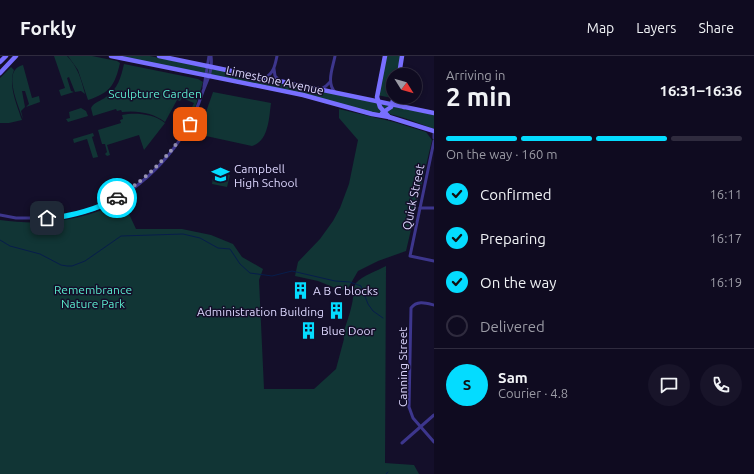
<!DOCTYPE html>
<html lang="en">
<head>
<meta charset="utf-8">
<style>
	body { margin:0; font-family:Ubuntu,sans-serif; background:#181429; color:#f1f3f6; height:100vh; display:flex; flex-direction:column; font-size:15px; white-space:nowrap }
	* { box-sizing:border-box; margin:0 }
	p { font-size:13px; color:#9b9ba5 }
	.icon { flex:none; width:22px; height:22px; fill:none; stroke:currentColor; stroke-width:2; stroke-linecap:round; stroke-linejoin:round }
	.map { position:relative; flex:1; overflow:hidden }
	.side { display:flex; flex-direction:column; background:#0f0b20; width:320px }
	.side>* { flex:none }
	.needle { width:26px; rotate:127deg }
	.fabs { position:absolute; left:386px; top:12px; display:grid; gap:8px }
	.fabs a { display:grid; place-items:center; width:36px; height:36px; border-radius:50%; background:#0f0b20; box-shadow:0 2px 6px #0003,0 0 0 1px #2f2b3e; font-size:20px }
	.pin { position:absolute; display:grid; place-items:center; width:34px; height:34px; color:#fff; margin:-17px; border-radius:8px; box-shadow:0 2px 6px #0006 }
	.courier { position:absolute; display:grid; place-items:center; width:40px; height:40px; margin:-20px; border:3px solid #04dcff; border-radius:50%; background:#fff; color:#222; box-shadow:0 1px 5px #0007 }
	.headline em { font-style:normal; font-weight:700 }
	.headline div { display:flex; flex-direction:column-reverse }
	.headline { display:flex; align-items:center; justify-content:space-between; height:68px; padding:0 12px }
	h1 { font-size:26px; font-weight:700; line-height:30px }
	.bar { display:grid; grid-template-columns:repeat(4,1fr); gap:6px 4px; align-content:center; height:48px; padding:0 12px }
	.bar i { height:5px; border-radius:3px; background:#2f2b3e }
	.bar .on { background:#04dcff }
	.bar p { grid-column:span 4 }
	.line { display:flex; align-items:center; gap:10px; padding:0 12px; border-top:1px solid #2f2b3e }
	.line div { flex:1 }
	.round { display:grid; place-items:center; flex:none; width:42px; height:42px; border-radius:21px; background:#181429 }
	ol { padding:0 12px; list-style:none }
	li { display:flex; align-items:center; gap:12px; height:44px }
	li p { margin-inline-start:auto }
	li .icon { padding:4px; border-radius:50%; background:#04dcff; color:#111; stroke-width:4 }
	li:last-child { color:#9b9ba5 }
	li i { width:22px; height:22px; border:2px solid #2f2b3e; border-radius:50% }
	header { display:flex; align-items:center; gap:24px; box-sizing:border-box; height:56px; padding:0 20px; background:#0f0b20; border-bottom:1px solid #2f2b3e }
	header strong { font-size:19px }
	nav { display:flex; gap:22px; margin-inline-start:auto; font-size:14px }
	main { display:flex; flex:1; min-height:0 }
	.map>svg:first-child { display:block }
	.green { fill:#113535 }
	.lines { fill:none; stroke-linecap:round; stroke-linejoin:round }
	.stream { stroke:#071d4b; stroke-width:1 }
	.street { stroke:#3d368d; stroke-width:3 }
	.secondary { stroke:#786fff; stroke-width:4.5 }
	.done { stroke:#9792b4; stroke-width:4; stroke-dasharray:0 7.2 }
	.route { stroke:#04dcff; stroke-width:5 }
	.labels { text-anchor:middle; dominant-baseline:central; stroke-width:3; stroke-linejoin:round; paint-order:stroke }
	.street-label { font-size:12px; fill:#ded8ff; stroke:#140f2a }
	.park-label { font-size:12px; fill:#5ae9cb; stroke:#140f2a }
	.poi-label { font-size:12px; fill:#ded8ff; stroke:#140f2a; text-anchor:start }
</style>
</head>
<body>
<header>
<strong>Forkly</strong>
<nav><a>Map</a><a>Layers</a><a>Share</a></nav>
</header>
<main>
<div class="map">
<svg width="434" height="418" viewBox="0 0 434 418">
	<rect width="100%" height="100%" fill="#140f2a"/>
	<g class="green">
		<path d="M 54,0 L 67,0 C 78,11 81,23 85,38 L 81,35 L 75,36 L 69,21 L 67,22 L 71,35 L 74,36 L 61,40 L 59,34 L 65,32 Z"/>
		<path d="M 68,0 L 92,0 L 117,5 L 120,7 C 115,29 110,37 88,44 L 78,14 Z"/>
		<path d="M 120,0 L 150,0 L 434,59 L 434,73 C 413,65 392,56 370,56 Z"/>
		<path d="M 385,0 L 401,0 L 397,19 L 393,19 L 392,42 L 377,39 Z"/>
		<path d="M 124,8 L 198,23 L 203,26 L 196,49 L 183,74 L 181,74 L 194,47 L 182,42 L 180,45 L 177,44 L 165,66 C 154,57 137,54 122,56 L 121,54 L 117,55 L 116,53 L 93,60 L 91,52 C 94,46 101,45 106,41 C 118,33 121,21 124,8 Z"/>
		<path d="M 23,9 L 32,42 L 39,40 L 40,46 L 26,51 L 29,48 L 25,35 L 22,35 L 25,51 L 21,55 L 23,63 C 19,52 7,24 15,14 C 17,11 20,10 23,9 Z"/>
		<path d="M 11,11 L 14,14 C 8,29 17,49 22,64 L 9,67 L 0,67 L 0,22 Z"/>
		<path d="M 213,36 L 271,47 C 269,61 269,85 252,90 L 206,80 C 200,66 209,49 213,36 Z"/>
		<path d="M 81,52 L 86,55 L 88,60 L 68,66 L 66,63 L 70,62 L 69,56 Z"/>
		<path d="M 339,53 L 394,66 L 426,76 L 432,84 L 406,195 L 378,205 L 358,215 L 347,234 L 338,233 L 318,225 L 295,220 L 298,206 L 320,183 L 333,165 L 340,152 L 349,128 L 358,84 L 339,62 Z"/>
		<path d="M 128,58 C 140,57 156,59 165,67 L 144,94 L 139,79 L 107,89 L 110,99 L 107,100 L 105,98 L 107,96 L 105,88 L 102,88 L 98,74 L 121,67 L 120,64 L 123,63 L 122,59 Z"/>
		<path d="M 93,77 L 94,80 L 92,81 L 98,101 L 93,102 L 87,83 L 74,87 L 73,83 Z"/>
		<path d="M 214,115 L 230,119 L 227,131 L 212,128 Z"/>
		<path d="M 123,145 L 136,173 L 182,173 L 211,179 L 233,188 L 242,201 L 263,213 L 259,224 L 264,333 L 314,333 L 336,313 L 344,283 L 343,278 C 346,268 350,258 352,248 C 354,241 352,233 356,227 C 363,219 377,215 386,210 L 385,407 L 414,409 L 419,418 L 0,418 L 0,164 C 44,170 82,165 123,145 Z"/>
	</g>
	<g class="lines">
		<g class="stream">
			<path d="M 0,184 L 10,190 L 40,198 L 61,209 L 67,210 L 72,210 L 85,205 L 121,180 L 183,178 L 200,182 L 218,192 L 230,193 L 240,208 L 250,217 L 272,220 L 292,215 L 335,225 L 350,226 L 361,230 L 368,248 L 373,255 L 383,262"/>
			<path d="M 386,418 L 388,416"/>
		</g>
		<g class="street">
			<path d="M 274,13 L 275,20 L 279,24"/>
			<path d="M 265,22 C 274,17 275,9 277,0"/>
			<path d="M 204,31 L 209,0"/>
			<path d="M 321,33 L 326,30 L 330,26"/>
			<path d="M 335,36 C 326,27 333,11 335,0"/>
			<path d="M 434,77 L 434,82"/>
			<path d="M 434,85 L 410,200 L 434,205"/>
			<path d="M 420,152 L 434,152"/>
			<path d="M 0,159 L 16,162 L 47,162 L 49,163 C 65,160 82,158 97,152 C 146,133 186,88 202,38 C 207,24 213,16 211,0"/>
			<path d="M 434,249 C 426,247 417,244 411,252 L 409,351 L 413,362 L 434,386"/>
			<path d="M 402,387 L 434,359"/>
		</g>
		<g class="secondary">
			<path d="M 111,0 L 303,39 L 372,58 L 389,61 L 434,75"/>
			<path d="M 159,0 L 434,57"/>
			<path d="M 385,0 L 377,41 L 380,51 L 389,61"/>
			<path d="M 0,6 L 6,0"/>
			<path d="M 0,17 L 16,0"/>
			<path d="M 399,19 L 402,0"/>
			<path d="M 397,41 L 400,47 L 404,51"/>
			<path d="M 382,57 L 391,51 L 394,41"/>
		</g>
	</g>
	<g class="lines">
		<path class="done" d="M 117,142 C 147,122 171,99 190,68"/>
		<path class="route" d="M 47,162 L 49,163 C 73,159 96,154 117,142"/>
	</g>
	<defs>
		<symbol id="school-bare" viewBox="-9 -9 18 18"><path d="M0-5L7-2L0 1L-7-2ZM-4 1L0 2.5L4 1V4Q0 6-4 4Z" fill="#04dcff" stroke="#140f2a" stroke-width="2.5" paint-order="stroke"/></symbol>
		<symbol id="building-bare" viewBox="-9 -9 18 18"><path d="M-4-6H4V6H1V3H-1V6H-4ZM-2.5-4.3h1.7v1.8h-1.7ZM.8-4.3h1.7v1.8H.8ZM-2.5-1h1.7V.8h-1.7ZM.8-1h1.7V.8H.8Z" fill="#04dcff" stroke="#140f2a" stroke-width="2.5" paint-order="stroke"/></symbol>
	</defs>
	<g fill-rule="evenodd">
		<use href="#school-bare" x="208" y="106" width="25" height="25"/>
		<use href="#building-bare" x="288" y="222" width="25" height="25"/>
		<use href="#building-bare" x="324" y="242" width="25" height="25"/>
		<use href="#building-bare" x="296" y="262" width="25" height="25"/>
	</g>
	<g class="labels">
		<g class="street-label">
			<text transform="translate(275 24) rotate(12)">Limestone Avenue</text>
			<text transform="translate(413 141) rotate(-78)">Quick Street</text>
			<text transform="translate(402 311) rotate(-90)">Canning Street</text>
		</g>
		<g class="park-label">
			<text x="155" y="37">Sculpture Garden</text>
			<text x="93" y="233">Remembrance<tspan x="93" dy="14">Nature Park</tspan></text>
		</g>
		<g class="poi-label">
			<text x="234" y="112">Campbell<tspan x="234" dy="14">High School</tspan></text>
			<text x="313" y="234">A B C blocks</text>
			<text x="324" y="255" text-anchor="end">Administration Building</text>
			<text x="321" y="274">Blue Door</text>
		</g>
	</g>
</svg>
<div class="fabs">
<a><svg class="needle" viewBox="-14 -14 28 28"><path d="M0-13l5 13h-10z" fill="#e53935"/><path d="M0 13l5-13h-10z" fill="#9b9ba5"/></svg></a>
</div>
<div class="pin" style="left:190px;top:68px;background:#ea580c"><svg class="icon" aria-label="bag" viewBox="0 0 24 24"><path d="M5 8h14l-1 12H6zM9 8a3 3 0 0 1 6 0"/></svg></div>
<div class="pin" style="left:47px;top:162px;background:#1f2937"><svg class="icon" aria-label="home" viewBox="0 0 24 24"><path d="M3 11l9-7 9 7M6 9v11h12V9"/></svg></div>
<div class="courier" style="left:117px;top:142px"><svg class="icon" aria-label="car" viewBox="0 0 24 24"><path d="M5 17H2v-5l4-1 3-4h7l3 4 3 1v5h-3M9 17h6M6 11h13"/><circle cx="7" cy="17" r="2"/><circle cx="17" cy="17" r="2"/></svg></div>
</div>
<section class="side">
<div class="headline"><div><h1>2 min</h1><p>Arriving in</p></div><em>16:31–16:36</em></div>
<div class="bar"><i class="on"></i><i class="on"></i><i class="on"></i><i></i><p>On the way · 160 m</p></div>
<ol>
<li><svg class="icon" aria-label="check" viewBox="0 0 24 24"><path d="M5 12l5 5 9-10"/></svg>Confirmed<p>16:11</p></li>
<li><svg class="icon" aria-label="check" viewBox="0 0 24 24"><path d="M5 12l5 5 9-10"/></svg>Preparing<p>16:17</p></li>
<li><svg class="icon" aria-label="check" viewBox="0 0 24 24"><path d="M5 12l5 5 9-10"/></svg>On the way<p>16:19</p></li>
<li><i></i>Delivered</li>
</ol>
<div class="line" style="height:72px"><b class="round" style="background:#04dcff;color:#111">S</b><div><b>Sam</b><p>Courier · 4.8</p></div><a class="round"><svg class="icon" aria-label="chat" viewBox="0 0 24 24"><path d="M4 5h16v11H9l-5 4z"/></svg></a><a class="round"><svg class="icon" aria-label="phone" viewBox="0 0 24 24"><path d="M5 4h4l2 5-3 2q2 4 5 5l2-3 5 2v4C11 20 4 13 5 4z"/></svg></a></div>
</section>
</main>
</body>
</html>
